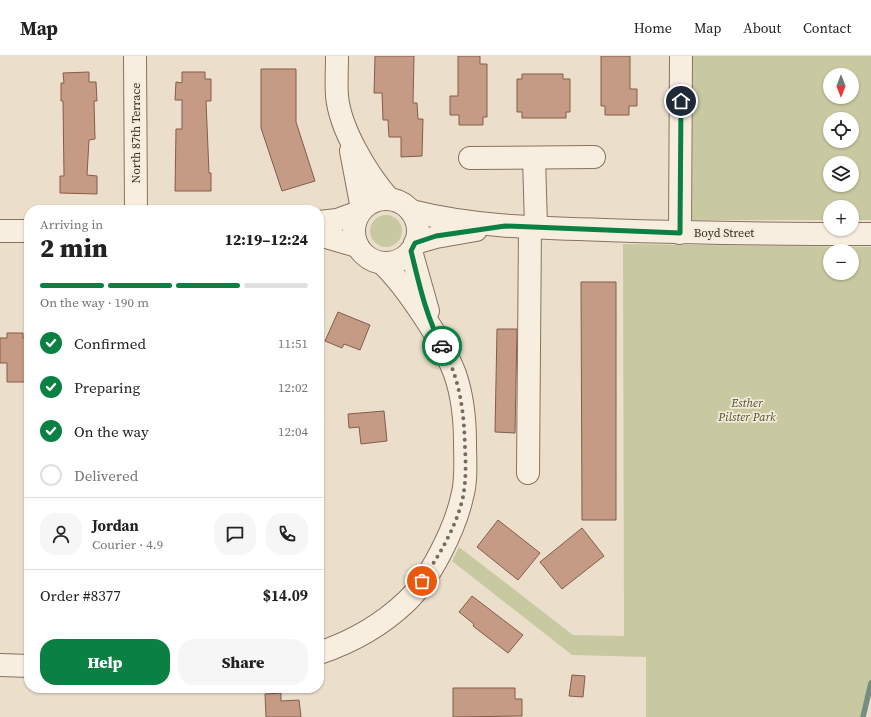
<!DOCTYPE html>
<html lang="en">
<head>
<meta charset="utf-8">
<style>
	body { margin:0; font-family:"Source Serif 4",serif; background:#f6f6f6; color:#222; height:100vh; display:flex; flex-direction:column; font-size:15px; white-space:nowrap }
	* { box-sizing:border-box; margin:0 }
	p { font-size:13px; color:#767676 }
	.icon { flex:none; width:22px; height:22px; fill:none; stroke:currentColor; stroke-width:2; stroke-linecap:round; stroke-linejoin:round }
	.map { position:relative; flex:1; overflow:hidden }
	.side { position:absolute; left:24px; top:149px; width:300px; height:488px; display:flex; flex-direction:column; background:#fff; border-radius:16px; box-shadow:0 1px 3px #0004 }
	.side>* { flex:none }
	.needle { width:26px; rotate:180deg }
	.buttons { position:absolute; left:823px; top:12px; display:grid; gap:8px }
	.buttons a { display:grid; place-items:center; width:36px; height:36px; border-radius:50%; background:#fff; box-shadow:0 1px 3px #0004; font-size:20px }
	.pin { position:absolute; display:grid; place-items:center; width:34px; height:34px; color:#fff; margin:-17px; border:2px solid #fff; border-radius:50%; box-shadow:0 1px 4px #0007 }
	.courier { position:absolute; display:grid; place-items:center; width:40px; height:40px; margin:-20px; border:3px solid #0b8043; border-radius:50%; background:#fff; color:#222; box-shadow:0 1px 5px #0007 }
	.head em { font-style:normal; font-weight:800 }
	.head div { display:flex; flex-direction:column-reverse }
	.head { display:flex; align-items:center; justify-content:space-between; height:68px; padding:0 16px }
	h1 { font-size:26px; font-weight:800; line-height:30px }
	.bar { display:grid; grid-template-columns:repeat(4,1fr); gap:6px 4px; align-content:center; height:48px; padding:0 16px }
	.bar i { height:5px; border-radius:3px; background:#e0e0e0 }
	.bar .current { background:#0b8043 }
	.bar p { grid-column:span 4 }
	.line { display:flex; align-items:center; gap:10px; padding:0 16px; border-top:1px solid #e0e0e0 }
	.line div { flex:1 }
	.round { display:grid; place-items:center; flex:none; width:42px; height:42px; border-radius:16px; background:#f6f6f6 }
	ol { padding:0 16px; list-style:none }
	li { display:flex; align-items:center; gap:12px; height:44px }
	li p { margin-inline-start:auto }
	li .icon { padding:4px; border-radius:50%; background:#0b8043; color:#fff; stroke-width:4 }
	li:last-child { color:#767676 }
	li i { width:22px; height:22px; border:2px solid #e0e0e0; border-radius:50% }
	.action { display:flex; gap:8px; margin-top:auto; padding:8px 16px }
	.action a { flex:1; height:46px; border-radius:16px; background:#0b8043; color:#fff; font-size:16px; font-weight:800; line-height:46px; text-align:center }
	.action a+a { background:#f6f6f6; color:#222 }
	header { display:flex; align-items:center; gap:24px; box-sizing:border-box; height:56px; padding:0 20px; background:#fff; border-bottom:1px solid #e0e0e0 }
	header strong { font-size:19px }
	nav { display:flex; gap:22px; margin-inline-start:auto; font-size:14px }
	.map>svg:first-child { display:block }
	.green { fill:#c8c9a0; fill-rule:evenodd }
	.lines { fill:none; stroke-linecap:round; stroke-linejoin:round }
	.stream { stroke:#738f85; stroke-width:5.5 }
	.building { fill:#c69b86; stroke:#845c49 }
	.minor-casing { stroke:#877261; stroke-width:24 }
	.minor { stroke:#f7eedf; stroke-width:22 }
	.done { stroke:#776b5e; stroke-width:4; stroke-dasharray:0 7.2 }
	.route { stroke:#0b8043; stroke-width:5 }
	.labels { text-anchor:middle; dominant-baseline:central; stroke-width:3.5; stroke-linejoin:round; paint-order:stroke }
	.street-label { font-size:12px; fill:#392c23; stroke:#f3eadb }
	.park-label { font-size:12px; font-style:italic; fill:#4d542c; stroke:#f3eadb }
</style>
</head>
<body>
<header>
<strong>Map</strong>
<nav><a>Home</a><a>Map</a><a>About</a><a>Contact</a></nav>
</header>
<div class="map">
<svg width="871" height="661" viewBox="0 0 871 661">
	<rect width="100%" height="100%" fill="#ebdfcc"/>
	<g class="green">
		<path d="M 693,0 L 871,0 L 871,164 L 852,164 L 852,151 L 830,151 L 830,164 L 692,164 ZM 830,19 L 852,19 L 852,41 L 830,41 ZM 830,63 L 852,63 L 852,85 L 830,85 ZM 830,107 L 852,107 L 852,129 L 830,129 Z"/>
		<circle cx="386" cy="175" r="16"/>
		<path d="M 623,188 L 871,191 L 871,627 L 863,661 L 646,661 L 646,601 L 572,599 L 452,505 L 459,491 L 573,579 L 624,580 ZM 830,195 L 852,195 L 852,217 L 830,217 Z"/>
	</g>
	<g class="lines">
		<path class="stream" d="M 863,661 L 871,627"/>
	</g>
	<g class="building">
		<path d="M 375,0 L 414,0 L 413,47 L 417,47 L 418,63 L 423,63 L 422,100 L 401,101 L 401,81 L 389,81 L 388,64 L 383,64 L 382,37 L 374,37 Z"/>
		<path d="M 458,0 L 480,0 L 480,8 L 487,8 L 487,61 L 483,61 L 483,69 L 459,69 L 459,59 L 450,59 L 450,40 L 458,40 Z"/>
		<path d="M 601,0 L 630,0 L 630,33 L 637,33 L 637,50 L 629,50 L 629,59 L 605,59 L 605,50 L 601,50 Z"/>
		<path d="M 261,13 L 296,13 L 296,66 L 315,125 L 282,135 L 261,72 Z"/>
		<path d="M 89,16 L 89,26 L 96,26 L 97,45 L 94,45 L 95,83 L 89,84 L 87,119 L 97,120 L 97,138 L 60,137 L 60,120 L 64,120 L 63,45 L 61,45 L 61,27 L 64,27 L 63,17 Z"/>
		<path d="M 182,16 L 205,16 L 205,23 L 211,23 L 211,45 L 206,45 L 209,117 L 211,117 L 211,135 L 175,135 L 176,73 L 182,73 L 182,44 L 175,44 L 176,26 L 182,27 Z"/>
		<path d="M 522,18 L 563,18 L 563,23 L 570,23 L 570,56 L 566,56 L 566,62 L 522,62 L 522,56 L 517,56 L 517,23 L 522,23 Z"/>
		<path d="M 581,226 L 616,226 L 616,464 L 582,464 Z"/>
		<path d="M 338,256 L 370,269 L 360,294 L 344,288 L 342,292 L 325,285 Z"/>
		<path d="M 497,273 L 517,273 L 515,377 L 495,376 Z"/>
		<path d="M 7,277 L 23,277 L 23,282 L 29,282 L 29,326 L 7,326 L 7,307 L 0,307 L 0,282 L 7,282 Z"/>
		<path d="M 384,355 L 387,385 L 361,388 L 359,371 L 349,372 L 348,358 Z"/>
		<path d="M 498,464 L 540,497 L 518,524 L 477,491 Z"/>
		<path d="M 582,472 L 604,500 L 562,533 L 540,506 Z"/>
		<path d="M 472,540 L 523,579 L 508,597 L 473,570 L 474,568 L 459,556 Z"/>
		<path d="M 572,619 L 585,620 L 583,641 L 569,640 Z"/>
		<path d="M 453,632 L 515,632 L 515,643 L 522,643 L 522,660 L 453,661 Z"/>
		<path d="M 281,637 L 281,645 L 299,644 L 301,661 L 266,661 L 265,638 Z"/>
	</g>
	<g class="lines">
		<defs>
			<g id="minor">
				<path d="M 135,0 L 136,154"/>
				<path d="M 337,0 C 337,13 336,27 337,40 C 340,73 367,118 389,143"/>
				<path d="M 351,95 L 362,153"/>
				<path d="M 470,102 L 594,101"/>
				<path d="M 534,102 L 536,170"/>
				<circle cx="386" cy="175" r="32"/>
				<path d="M 411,155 C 474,171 540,172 604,174 C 693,177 782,178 871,178"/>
				<path d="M 319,166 L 337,164 L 359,156"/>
				<path d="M 0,175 L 29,175"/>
				<path d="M 680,177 L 681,0"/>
				<path d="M 319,179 L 357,190"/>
				<path d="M 415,187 L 436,181 L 476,174"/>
				<path d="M 411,195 L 428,255"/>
				<path d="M 528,417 L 530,170"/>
				<path d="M 319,597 C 352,586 382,569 407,545 C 430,523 455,473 462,441 C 467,424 465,405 465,387 C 465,364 463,341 455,318 C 443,286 407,231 382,207"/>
				<path d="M 0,609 L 29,610"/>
			</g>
		</defs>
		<use href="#minor" class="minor-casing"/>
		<use href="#minor" class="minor"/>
	</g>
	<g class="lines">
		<path class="done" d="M 422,525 C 439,499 456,472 463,441 C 466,425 466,408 465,392 C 464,355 460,323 442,290"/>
		<path class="route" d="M 442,290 C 426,261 419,227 411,195 L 415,187 L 436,180 L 505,170 L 680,177 L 681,45"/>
	</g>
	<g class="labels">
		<g class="street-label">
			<text transform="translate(136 77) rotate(-90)">North 87th Terrace</text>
			<text x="724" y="177">Boyd Street</text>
		</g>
		<g class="park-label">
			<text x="747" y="347">Esther<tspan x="747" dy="14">Pilster Park</tspan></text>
		</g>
	</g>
</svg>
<div class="buttons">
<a><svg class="needle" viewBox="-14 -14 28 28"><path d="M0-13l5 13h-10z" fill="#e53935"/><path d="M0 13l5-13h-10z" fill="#767676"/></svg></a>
<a><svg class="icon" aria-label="locate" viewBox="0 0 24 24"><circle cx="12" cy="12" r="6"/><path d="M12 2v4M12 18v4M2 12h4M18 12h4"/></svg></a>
<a><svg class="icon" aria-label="layers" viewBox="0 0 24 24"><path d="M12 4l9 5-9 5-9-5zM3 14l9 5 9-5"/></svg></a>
<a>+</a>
<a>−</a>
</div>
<div class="pin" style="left:422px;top:525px;background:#ea580c"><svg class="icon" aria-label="bag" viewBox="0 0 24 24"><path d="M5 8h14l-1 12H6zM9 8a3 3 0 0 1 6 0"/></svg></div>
<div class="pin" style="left:681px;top:45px;background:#1f2937"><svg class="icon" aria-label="home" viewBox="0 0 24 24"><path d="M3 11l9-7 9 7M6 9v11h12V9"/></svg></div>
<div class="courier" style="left:442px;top:290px"><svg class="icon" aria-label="car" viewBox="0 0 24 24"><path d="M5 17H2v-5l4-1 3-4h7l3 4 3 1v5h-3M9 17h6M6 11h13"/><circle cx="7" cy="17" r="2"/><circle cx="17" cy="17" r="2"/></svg></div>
<section class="side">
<div class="head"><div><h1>2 min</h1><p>Arriving in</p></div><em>12:19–12:24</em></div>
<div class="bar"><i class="current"></i><i class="current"></i><i class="current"></i><i></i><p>On the way · 190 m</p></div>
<ol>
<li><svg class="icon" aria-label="check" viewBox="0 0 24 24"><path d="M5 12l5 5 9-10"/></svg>Confirmed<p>11:51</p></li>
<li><svg class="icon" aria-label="check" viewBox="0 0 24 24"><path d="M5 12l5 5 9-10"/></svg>Preparing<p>12:02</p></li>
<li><svg class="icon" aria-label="check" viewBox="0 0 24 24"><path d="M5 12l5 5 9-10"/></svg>On the way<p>12:04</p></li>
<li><i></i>Delivered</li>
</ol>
<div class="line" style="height:72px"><a class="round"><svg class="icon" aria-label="person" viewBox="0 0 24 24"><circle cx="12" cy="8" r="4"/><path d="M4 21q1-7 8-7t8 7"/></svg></a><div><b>Jordan</b><p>Courier · 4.9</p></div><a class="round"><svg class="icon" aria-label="chat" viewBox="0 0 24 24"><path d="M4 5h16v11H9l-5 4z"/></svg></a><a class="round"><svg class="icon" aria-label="phone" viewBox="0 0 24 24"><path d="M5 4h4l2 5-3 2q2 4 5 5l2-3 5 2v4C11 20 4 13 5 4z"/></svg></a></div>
<div class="line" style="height:52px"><div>Order #8377</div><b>$14.09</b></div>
<div class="action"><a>Help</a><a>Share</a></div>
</section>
</div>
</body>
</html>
